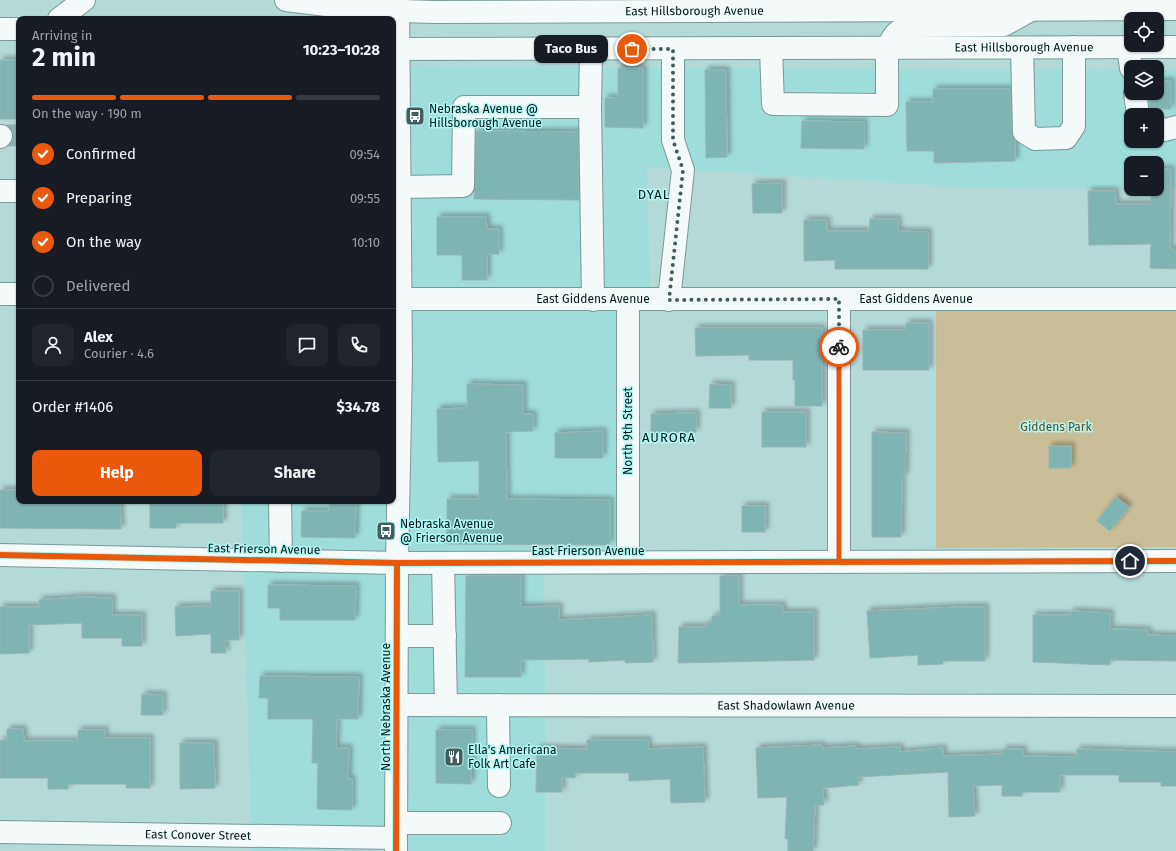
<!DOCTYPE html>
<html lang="en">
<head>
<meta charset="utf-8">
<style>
	body { margin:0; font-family:"Fira Sans",sans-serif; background:#20242c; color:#f1f3f6; height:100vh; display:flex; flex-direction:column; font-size:15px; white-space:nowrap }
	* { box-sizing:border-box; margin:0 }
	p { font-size:13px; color:#9ea1a6 }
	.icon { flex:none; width:22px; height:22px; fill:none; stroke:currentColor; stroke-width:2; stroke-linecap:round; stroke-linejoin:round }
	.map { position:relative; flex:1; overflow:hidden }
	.details { position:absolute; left:16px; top:16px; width:380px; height:488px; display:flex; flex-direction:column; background:#171b24; border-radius:8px; box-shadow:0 1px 3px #0004 }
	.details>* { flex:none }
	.tools { position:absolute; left:1124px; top:12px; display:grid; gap:8px }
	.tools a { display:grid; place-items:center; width:40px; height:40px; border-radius:8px; background:#171b24; box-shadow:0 1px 3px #0004; font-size:20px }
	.pin { position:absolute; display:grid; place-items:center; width:34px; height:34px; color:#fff; margin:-17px; border:2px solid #fff; border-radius:50%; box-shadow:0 1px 4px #0007 }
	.courier { position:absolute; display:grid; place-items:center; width:40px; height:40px; margin:-20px; border:3px solid #ea580c; border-radius:50%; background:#fff; color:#222; box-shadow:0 1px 5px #0007 }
	.bubble { position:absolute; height:28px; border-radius:8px; background:#171b24; box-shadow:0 1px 3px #0004; font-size:13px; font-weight:700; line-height:28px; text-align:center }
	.headline em { font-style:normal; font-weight:700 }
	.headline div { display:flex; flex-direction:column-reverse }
	.headline { display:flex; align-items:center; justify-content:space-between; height:68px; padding:0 16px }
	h1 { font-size:26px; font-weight:700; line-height:30px }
	.bar { display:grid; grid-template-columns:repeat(4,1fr); gap:6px 4px; align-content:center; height:48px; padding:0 16px }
	.bar i { height:5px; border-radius:3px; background:#363941 }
	.bar .active { background:#ea580c }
	.bar p { grid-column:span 4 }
	.line { display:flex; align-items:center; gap:10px; padding:0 16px; border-top:1px solid #363941 }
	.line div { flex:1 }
	.round { display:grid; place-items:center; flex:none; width:42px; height:42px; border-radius:8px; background:#20242c }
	ol { padding:0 16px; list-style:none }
	li { display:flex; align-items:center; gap:12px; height:44px }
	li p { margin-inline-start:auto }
	li .icon { padding:4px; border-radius:50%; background:#ea580c; color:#fff; stroke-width:4 }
	li:last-child { color:#9ea1a6 }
	li i { width:22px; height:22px; border:2px solid #363941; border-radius:50% }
	.primary-button { display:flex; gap:8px; margin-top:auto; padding:8px 16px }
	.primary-button a { flex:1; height:46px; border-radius:8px; background:#ea580c; color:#fff; font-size:16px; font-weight:700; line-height:46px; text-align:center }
	.primary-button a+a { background:#20242c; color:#f1f3f6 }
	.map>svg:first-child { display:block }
	.built { fill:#9fddda; fill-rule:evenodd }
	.green { fill:#c9be98 }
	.building { fill:#7eb4b2; stroke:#97b5b4; filter:url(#shadow) }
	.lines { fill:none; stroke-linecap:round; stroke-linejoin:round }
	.minor-tunnel { stroke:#90b4b2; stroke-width:22; stroke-dasharray:22 11; stroke-linecap:butt }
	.minor-casing { stroke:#7a9997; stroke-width:24 }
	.major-casing { stroke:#7a9997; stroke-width:24 }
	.highway-casing { stroke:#7a9997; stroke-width:24 }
	.minor { stroke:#f4f9f9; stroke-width:22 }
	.major { stroke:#f4f9f9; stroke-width:22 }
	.highway { stroke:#f4f9f9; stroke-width:22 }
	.cycleway-casing { stroke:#b1f7f4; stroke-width:8 }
	.cycleway { stroke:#e8590c; stroke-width:6 }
	.done { stroke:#3f5e5c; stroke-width:4; stroke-dasharray:0 7.2 }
	.route { stroke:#ea580c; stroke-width:5 }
	.labels { text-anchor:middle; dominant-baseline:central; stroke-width:3; stroke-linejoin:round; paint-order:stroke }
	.street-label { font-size:12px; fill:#001b1a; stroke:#b1f7f4 }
	.poi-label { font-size:12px; fill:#001b1a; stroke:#b1f7f4; text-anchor:start }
	.park-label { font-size:12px; fill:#634823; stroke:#b1f7f4 }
	.neighbourhood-label { font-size:13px; letter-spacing:1px; fill:#001b1a; stroke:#b1f7f4 }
</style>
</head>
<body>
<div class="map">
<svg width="1176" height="851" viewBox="0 0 1176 851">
	<defs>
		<filter id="shadow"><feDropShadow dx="3.5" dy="-3.5" stdDeviation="2" flood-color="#0004"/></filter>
	</defs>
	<rect width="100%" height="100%" fill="#b4dad8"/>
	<g class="built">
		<path d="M 408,65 L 987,70 L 1131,69 L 1131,93 L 1157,93 L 1157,69 L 1176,69 L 1176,189 L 973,188 L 647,167 L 650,289 L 410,288 ZM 1131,115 L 1157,115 L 1157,141 L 1131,141 ZM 1131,163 L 1157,163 L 1157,189 L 1131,189 Z"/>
		<path d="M 410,309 L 619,310 L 619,551 L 407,553 Z"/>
		<path d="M 241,501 L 389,501 L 388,553 L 242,550 Z"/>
		<path d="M 243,571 L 388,573 L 387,828 L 251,826 Z"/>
		<path d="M 407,573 L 544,573 L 545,694 L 406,694 Z"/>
		<rect x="406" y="715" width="139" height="136"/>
		<path d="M 251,846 L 387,848 L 387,851 L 252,851 Z"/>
	</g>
	<path class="green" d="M 936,306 L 1176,306 L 1176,547 L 936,548 Z"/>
	<g class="building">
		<rect x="0" y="60" width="19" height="59"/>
		<path d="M 618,68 L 643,68 L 643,128 L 605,127 L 605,98 L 618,98 Z"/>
		<path d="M 705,70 L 726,70 L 727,157 L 706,158 Z"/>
		<path d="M 1157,81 L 1171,81 L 1171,109 L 1150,109 L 1149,93 L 1157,93 Z"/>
		<path d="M 933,89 L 1010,89 L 1012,132 L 1015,140 L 1015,161 L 934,163 L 934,151 L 907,151 L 906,102 L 933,102 Z"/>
		<path d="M 802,121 L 864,122 L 864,149 L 801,148 Z"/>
		<path d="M 476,131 L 578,132 L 579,200 L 474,199 Z"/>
		<path d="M 1157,169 L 1171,169 L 1170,249 L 1176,250 L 1176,269 L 1150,268 L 1151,244 L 1089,245 L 1088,191 L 1115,191 L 1116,204 L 1151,204 L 1151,189 L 1157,189 Z"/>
		<path d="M 782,183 L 782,213 L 753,213 L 752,184 Z"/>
		<path d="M 437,217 L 486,217 L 487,229 L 499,229 L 499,254 L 487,254 L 487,280 L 462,280 L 462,255 L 437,255 Z"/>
		<path d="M 870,219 L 898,219 L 898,231 L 928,232 L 928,269 L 835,269 L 835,260 L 804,261 L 804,220 L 827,220 L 827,231 L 869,231 Z"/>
		<path d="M 906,323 L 929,323 L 929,370 L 863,370 L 863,330 L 906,330 Z"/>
		<path d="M 695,328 L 822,328 L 822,406 L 795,406 L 795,380 L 793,380 L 793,360 L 749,360 L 749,355 L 696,356 Z"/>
		<path d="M 467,384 L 523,385 L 523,414 L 533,414 L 533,431 L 506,432 L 507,499 L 610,500 L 610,545 L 447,544 L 447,499 L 479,499 L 479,461 L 438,462 L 437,409 L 467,408 Z"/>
		<path d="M 710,384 L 731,385 L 731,408 L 709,408 Z"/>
		<rect x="762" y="412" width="44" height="35"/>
		<path d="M 696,413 L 696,432 L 651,433 L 651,414 Z"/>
		<path d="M 603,431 L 603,458 L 555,458 L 555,433 Z"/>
		<path d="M 872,432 L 906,433 L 905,476 L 902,476 L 901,537 L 872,537 Z"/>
		<rect x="1049" y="446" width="22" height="22"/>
		<path d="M 0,490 L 19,490 L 19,501 L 120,501 L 121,529 L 0,528 Z"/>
		<path d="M 1116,497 L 1129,507 L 1110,531 L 1097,521 Z"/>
		<path d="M 150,501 L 223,501 L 223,523 L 176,523 L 176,528 L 150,528 Z"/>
		<path d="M 329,501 L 356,501 L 355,538 L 301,537 L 302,511 L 329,511 Z"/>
		<rect x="742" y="506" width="23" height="26"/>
		<path d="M 466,576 L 521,576 L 521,607 L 559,606 L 559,620 L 652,615 L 653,662 L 625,663 L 625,660 L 589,662 L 589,659 L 521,660 L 521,677 L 465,677 Z"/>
		<path d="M 720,576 L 739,576 L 739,605 L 782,605 L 783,612 L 814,612 L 814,660 L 678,663 L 679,627 L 706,627 L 706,623 L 712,623 L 712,616 L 720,616 Z"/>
		<path d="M 268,585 L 356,586 L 355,620 L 280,620 L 280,608 L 268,608 Z"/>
		<path d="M 211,591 L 239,591 L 239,640 L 225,640 L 226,653 L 211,653 L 211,634 L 176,636 L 175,607 L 211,606 Z"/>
		<path d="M 82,597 L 112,598 L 112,615 L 142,615 L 142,646 L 122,646 L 122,638 L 82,638 L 82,623 L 29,625 L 29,653 L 0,654 L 0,607 L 39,607 L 39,600 Z"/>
		<path d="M 959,607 L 985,607 L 985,661 L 943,661 L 943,664 L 918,665 L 918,655 L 870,658 L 867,611 Z"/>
		<path d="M 1071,611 L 1110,613 L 1110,629 L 1148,630 L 1148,635 L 1176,636 L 1176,661 L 1110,660 L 1110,665 L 1033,662 L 1033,615 L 1071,615 Z"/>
		<path d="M 260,676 L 359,677 L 358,719 L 337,719 L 336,748 L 349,748 L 348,779 L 352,779 L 352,810 L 317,809 L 318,763 L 312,763 L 313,719 L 268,719 L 268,698 L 259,698 Z"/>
		<path d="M 142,694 L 163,695 L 163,715 L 141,715 Z"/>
		<path d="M 7,729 L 23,729 L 24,741 L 78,741 L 78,730 L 105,730 L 105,738 L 150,738 L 150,788 L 126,788 L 126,784 L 68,784 L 68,789 L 48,789 L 48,778 L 0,778 L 0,740 L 7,740 Z"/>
		<path d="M 436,730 L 472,730 L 471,784 L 436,783 Z"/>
		<path d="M 587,740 L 648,740 L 648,749 L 703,747 L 705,802 L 671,803 L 670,779 L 629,781 L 629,773 L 575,773 L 575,778 L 562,777 L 562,792 L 536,792 L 537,748 L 587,749 Z"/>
		<path d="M 180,743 L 214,743 L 215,788 L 180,789 Z"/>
		<path d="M 822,745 L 822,748 L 856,746 L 856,749 L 900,747 L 900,752 L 943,748 L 943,756 L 1003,754 L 1003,749 L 1023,749 L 1023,756 L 1077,757 L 1077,749 L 1176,752 L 1176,786 L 1161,786 L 1161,782 L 1119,782 L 1119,775 L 1060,775 L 1060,792 L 1022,792 L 1022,796 L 1002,796 L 1002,785 L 973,786 L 975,816 L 949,817 L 948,772 L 858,777 L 859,785 L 823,788 L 824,805 L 815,805 L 813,851 L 788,851 L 788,839 L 785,839 L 787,797 L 758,798 L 756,748 Z"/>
	</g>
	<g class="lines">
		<path class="minor-tunnel" d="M 1,136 L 19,135"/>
		<defs>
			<g id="minor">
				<path d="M 1128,47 L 1131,68"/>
				<path d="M 1022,48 L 1024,132 L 1035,139 L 1066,138 L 1074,126 L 1074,47"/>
				<path d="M 771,49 L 773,104 L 887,105 L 887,49"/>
				<path d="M 1135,93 L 1138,115"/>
				<path d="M 590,107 L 593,300"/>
				<path d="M 1157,128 L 1165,130 L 1176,127"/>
				<path d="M 0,137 L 1,136"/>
				<path d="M 400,187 L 463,186 L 464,107 L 590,107 L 591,49"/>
				<path d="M 0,191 L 19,191"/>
				<path d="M 0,294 L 19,294"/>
				<path id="s1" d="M 393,299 L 1176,299"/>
				<path d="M 839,299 L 839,562"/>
				<path d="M 628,300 L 628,562"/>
				<path d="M 669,300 L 683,170 L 673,140 L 673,49"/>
				<path d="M 280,501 L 281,561"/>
				<path d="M 0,555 L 397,563 L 1176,561"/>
				<path d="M 443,563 L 446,705"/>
				<path d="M 397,636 L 445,636"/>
				<path id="s2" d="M 397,705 L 1176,706"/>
				<path d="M 498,705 L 499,786"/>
				<path d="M 396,823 L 500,823"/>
				<path id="s3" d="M 0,832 L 396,838"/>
			</g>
			<g id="major">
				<path id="s4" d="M 286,0 L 367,10 L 435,12 L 1176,9"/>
				<path d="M 0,29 L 19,29"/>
				<path id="s5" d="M 393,49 L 1176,47"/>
				<path d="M 887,49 C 894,33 897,29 914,26 L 1004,25 L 1031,10"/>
				<path d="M 396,851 L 397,563 L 401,364 L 398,0"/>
			</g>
			<path id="highway" d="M 59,19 L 84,0"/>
		</defs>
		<use href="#minor" class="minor-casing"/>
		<use href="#major" class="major-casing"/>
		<use href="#highway" class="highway-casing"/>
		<use href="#minor" class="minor"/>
		<use href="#major" class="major"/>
		<use href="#highway" class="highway"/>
		<defs>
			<g id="cycleway">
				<path d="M 0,555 L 397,563 L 1176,561"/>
				<path d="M 396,851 L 397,563"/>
			</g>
		</defs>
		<use href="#cycleway" class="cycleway-casing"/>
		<use href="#cycleway" class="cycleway"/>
	</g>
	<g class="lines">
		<path class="done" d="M 632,49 L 673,49 L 673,140 L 683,170 L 669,300 L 839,299 L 839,347"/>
		<path class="route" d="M 839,347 L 839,562 L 1130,561"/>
	</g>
	<defs>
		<symbol id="bus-square" viewBox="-11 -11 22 22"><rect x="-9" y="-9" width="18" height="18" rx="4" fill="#3f5e5c" stroke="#b1f7f4"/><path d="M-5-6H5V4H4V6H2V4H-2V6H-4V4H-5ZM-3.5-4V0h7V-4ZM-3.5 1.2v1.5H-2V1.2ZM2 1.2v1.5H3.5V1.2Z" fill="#fff"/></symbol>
		<symbol id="restaurant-square" viewBox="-11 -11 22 22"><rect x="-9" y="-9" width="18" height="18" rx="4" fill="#3f5e5c" stroke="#b1f7f4"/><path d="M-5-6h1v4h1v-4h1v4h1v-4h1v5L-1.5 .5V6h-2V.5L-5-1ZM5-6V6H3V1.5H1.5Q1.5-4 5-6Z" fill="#fff"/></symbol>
	</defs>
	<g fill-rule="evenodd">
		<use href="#bus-square" x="404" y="105" width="22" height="22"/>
		<use href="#bus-square" x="375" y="520" width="22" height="22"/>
		<use href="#restaurant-square" x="443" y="746" width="22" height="22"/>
	</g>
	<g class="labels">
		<g class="street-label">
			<text stroke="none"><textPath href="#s4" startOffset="409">East Hillsborough Avenue</textPath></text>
			<text stroke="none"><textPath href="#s5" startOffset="631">East Hillsborough Avenue</textPath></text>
			<text stroke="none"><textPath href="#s1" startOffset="200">East Giddens Avenue</textPath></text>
			<text stroke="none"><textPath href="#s1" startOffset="523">East Giddens Avenue</textPath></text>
			<text transform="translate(628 431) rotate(-90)">North 9th Street</text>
			<text transform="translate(264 549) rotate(1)">East Frierson Avenue</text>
			<text x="588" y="551">East Frierson Avenue</text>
			<text stroke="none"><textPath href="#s2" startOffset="389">East Shadowlawn Avenue</textPath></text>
			<text transform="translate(386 707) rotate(-90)">North Nebraska Avenue</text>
			<text stroke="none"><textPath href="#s3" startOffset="198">East Conover Street</textPath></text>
		</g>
		<g class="poi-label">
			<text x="429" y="109">Nebraska Avenue @<tspan x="429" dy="14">Hillsborough Avenue</tspan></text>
			<text x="400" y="524">Nebraska Avenue<tspan x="400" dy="14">@ Frierson Avenue</tspan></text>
			<text x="468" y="750">Ella's Americana<tspan x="468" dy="14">Folk Art Cafe</tspan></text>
		</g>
		<g class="park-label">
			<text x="1056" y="427">Giddens Park</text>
		</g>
		<g class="neighbourhood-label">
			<text x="654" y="194">DYAL</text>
			<text x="669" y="437">AURORA</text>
		</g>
	</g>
</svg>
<div class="tools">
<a><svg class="icon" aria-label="locate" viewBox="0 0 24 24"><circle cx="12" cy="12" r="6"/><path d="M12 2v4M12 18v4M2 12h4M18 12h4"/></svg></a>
<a><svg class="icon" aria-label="layers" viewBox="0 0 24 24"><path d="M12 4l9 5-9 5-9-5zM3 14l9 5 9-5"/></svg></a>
<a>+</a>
<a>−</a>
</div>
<div class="pin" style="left:632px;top:49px;background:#ea580c"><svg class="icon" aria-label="bag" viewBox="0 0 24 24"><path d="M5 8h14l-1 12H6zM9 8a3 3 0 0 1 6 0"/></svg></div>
<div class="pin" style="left:1130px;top:561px;background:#1f2937"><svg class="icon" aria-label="home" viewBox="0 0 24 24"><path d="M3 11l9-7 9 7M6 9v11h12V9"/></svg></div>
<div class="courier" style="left:839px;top:347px"><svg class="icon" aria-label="bike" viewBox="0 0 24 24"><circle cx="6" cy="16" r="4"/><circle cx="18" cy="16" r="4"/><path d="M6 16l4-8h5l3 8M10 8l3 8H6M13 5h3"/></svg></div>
<div class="bubble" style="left:534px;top:35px;width:74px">Taco Bus</div>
<section class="details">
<div class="headline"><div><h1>2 min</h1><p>Arriving in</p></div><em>10:23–10:28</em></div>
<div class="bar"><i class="active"></i><i class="active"></i><i class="active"></i><i></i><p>On the way · 190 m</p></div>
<ol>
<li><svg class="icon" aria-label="check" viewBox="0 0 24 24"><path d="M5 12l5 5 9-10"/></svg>Confirmed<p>09:54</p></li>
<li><svg class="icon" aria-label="check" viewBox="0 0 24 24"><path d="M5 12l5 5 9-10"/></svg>Preparing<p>09:55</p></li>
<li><svg class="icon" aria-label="check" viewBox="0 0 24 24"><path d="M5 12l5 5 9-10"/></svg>On the way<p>10:10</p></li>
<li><i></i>Delivered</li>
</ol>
<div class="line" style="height:72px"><a class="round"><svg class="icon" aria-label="person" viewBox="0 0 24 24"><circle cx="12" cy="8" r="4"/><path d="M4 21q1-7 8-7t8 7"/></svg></a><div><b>Alex</b><p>Courier · 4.6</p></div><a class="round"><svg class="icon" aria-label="chat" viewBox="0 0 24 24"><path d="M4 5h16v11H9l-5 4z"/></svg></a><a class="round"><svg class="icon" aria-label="phone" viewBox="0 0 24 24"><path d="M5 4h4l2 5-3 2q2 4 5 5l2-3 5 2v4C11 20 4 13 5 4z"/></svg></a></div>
<div class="line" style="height:52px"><div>Order #1406</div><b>$34.78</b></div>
<div class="primary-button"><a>Help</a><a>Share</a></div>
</section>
</div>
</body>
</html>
